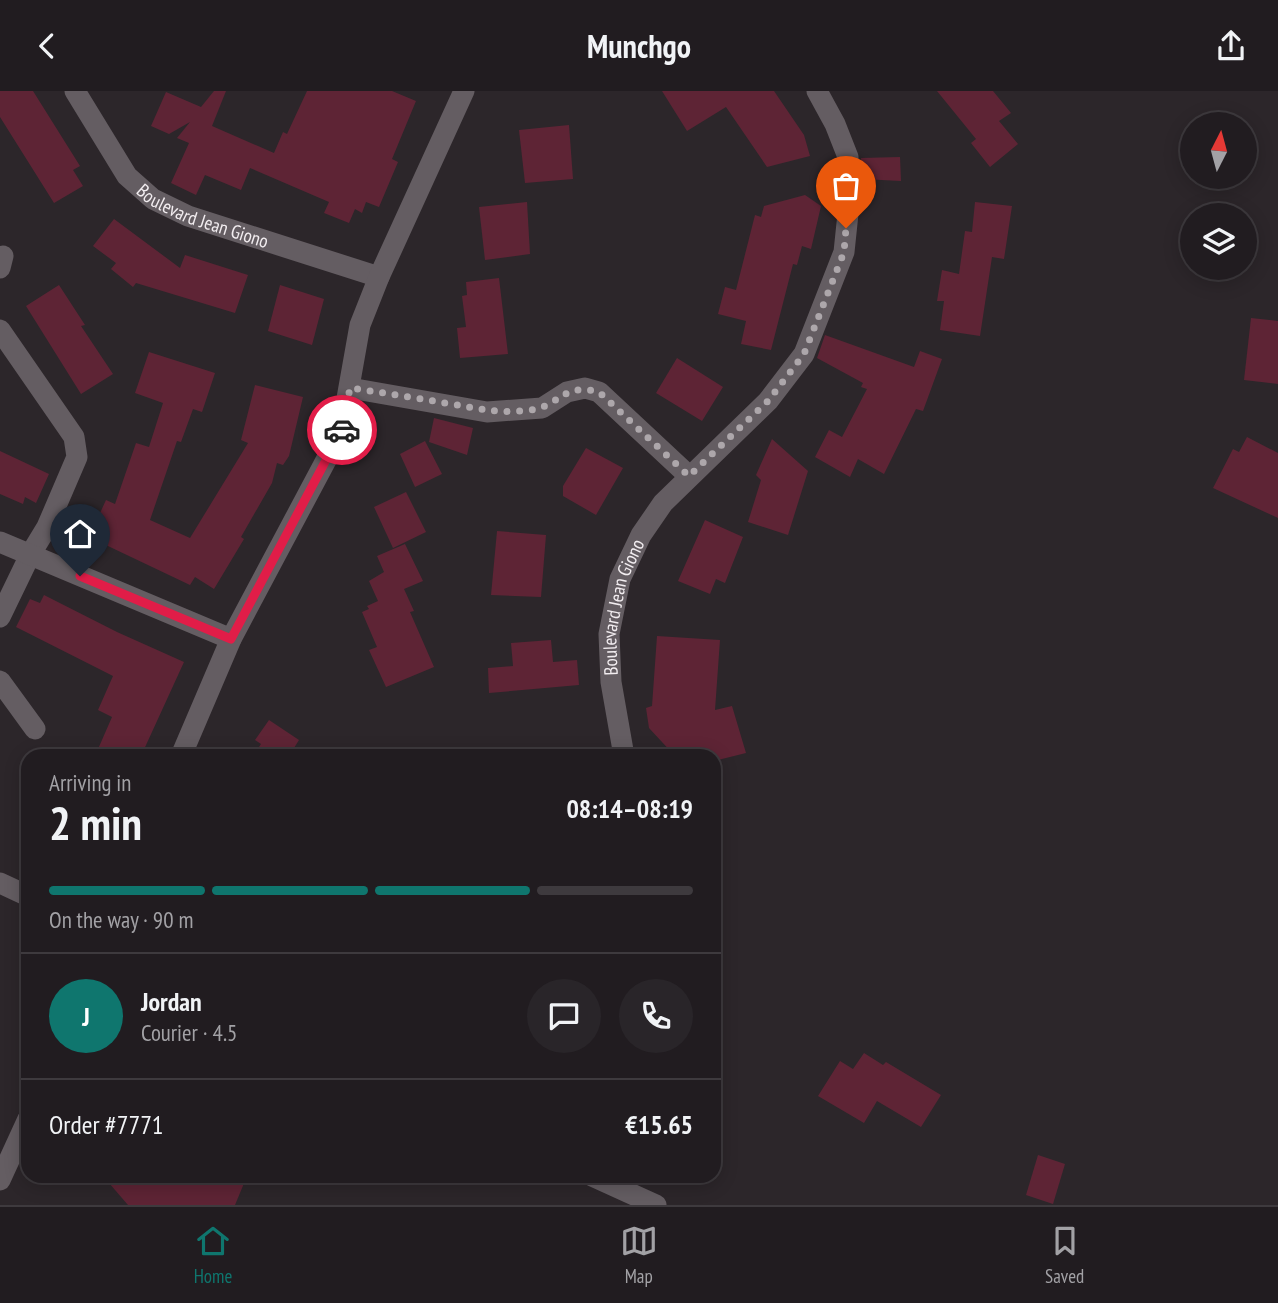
<!DOCTYPE html>
<html lang="en">
<head>
<meta charset="utf-8">
<style>
	body { margin:0; font-family:"PT Sans Narrow",sans-serif; background:#292529; color:#f1f3f6; height:100vh; display:flex; flex-direction:column; font-size:26px; white-space:nowrap }
	* { box-sizing:border-box; margin:0 }
	p { font-size:23px; color:#a2a1a5 }
	.icon { flex:none; width:38px; height:38px; fill:none; stroke:currentColor; stroke-width:2; stroke-linecap:round; stroke-linejoin:round }
	.map { position:relative; flex:1; overflow:hidden }
	.drawer { position:absolute; left:21px; top:658px; width:700px; height:434px; display:flex; flex-direction:column; background:#211c20; border-radius:21px; box-shadow:0 4px 18px #0003,0 0 0 2px #3e3a3e }
	.drawer>* { flex:none }
	.needle { width:46px; rotate:6deg }
	.tools { position:absolute; left:1180px; top:21px; display:grid; gap:14px }
	.tools a { display:grid; place-items:center; width:77px; height:77px; border-radius:50%; background:#211c20; box-shadow:0 4px 18px #0003,0 0 0 2px #3e3a3e; font-size:35px }
	.pin { position:absolute; display:grid; place-items:center; width:60px; height:60px; color:#fff; margin:-72px -30px; border-radius:50% 50% 50% 0; rotate:-45deg; box-shadow:0 0 7px #0007 }
	.pin .icon { rotate:45deg }
	.courier { position:absolute; display:grid; place-items:center; width:70px; height:70px; margin:-35px; border:5px solid #e11d48; border-radius:50%; background:#fff; color:#222; box-shadow:0 2px 9px #0007 }
	.head em { font-style:normal; font-weight:700 }
	.head div { display:flex; flex-direction:column-reverse }
	.head { display:flex; align-items:center; justify-content:space-between; height:119px; padding:0 28px }
	h1 { font-size:46px; font-weight:700; line-height:52px }
	.bar { display:grid; grid-template-columns:repeat(4,1fr); gap:10px 7px; align-content:center; height:84px; padding:0 28px }
	.bar i { height:9px; border-radius:5px; background:#3e3a3e }
	.bar .on { background:#0f766e }
	.bar p { grid-column:span 4 }
	.line { display:flex; align-items:center; gap:18px; padding:0 28px; border-top:2px solid #3e3a3e }
	.line div { flex:1 }
	.round { display:grid; place-items:center; flex:none; width:74px; height:74px; border-radius:37px; background:#292529 }
	header { display:flex; justify-content:space-between; align-items:center; height:91px; padding:0 28px; background:#211c20; font-size:32px; font-weight:700 }
	.menu { display:flex; justify-content:space-around; align-items:center; height:98px; border-top:2px solid #3e3a3e; background:#211c20; font-size:19px; color:#a2a1a5 }
	.menu a { display:grid; justify-items:center; gap:4px }
	.menu .on { color:#0f766e }
	.map>svg:first-child { display:block }
	.building { fill:#5e2435 }
	.lines { fill:none; stroke-linecap:round; stroke-linejoin:round }
	.street { stroke:#645d62; stroke-width:21 }
	.secondary { stroke:#645d62; stroke-width:21 }
	.done { stroke:#ada7ab; stroke-width:7; stroke-dasharray:0 12.6 }
	.route { stroke:#e11d48; stroke-width:9 }
	.labels { text-anchor:middle; dominant-baseline:central; stroke-width:7; stroke-linejoin:round; paint-order:stroke }
	.street-label { font-size:19px; fill:#f2edf0; stroke:#221c20 }
</style>
</head>
<body>
<header><svg class="icon" aria-label="back" viewBox="0 0 24 24"><path d="M15 5l-7 7 7 7"/></svg>Munchgo<svg class="icon" aria-label="share" viewBox="0 0 24 24"><path d="M12 15V3M7 8l5-5 5 5M5 13v7h14v-7"/></svg></header>
<div class="map">
<svg width="1278" height="1114" viewBox="0 0 1278 1114">
	<rect width="100%" height="100%" fill="#2c262a"/>
	<g class="building">
		<path d="M 0,0 L 33,0 L 80,75 L 73,79 L 83,95 L 54,112 L 0,26 Z"/>
		<path d="M 214,0 L 226,0 L 212,35 L 274,62 L 283,41 L 287,43 L 307,0 L 392,0 L 416,10 L 392,68 L 398,71 L 379,116 L 366,111 L 362,122 L 355,118 L 349,132 L 324,122 L 329,111 L 250,77 L 241,99 L 205,84 L 196,104 L 171,92 L 189,52 L 177,47 L 190,31 L 169,43 L 151,35 L 166,1 L 201,16 Z"/>
		<path d="M 662,0 L 774,0 L 804,44 L 810,65 L 767,76 L 726,16 L 687,40 Z"/>
		<path d="M 937,0 L 993,0 L 1011,22 L 999,30 L 1018,53 L 990,76 L 971,52 L 976,48 Z"/>
		<path d="M 569,34 L 573,88 L 525,92 L 519,39 Z"/>
		<path d="M 900,66 L 901,90 L 862,88 L 861,67 Z"/>
		<path d="M 805,104 L 821,115 L 811,158 L 802,155 L 797,174 L 793,173 L 771,259 L 741,253 L 746,230 L 718,223 L 725,196 L 736,199 L 755,124 L 761,126 L 764,115 Z"/>
		<path d="M 527,111 L 530,163 L 485,169 L 479,116 Z"/>
		<path d="M 975,111 L 1012,115 L 1004,168 L 992,166 L 980,245 L 940,239 L 944,210 L 937,210 L 942,179 L 959,183 L 965,140 L 972,141 Z"/>
		<path d="M 114,128 L 180,177 L 185,164 L 248,184 L 235,222 L 136,192 L 133,196 L 111,178 L 116,172 L 93,155 Z"/>
		<path d="M 499,187 L 508,263 L 460,267 L 457,237 L 466,236 L 462,205 L 467,204 L 466,191 Z"/>
		<path d="M 59,194 L 85,234 L 81,235 L 113,283 L 81,303 L 26,215 Z"/>
		<path d="M 280,194 L 324,208 L 312,254 L 268,240 Z"/>
		<path d="M 1251,227 L 1278,230 L 1278,293 L 1244,289 Z"/>
		<path d="M 825,244 L 914,276 L 920,260 L 942,268 L 923,320 L 916,318 L 884,383 L 858,368 L 850,386 L 815,366 L 829,339 L 842,346 L 867,298 L 861,296 L 863,292 L 817,267 Z"/>
		<path d="M 149,261 L 215,282 L 202,321 L 193,318 L 181,351 L 177,350 L 150,429 L 190,447 L 248,352 L 241,349 L 255,294 L 303,306 L 289,365 L 283,374 L 277,372 L 272,392 L 241,446 L 244,448 L 214,498 L 195,486 L 190,494 L 89,446 L 106,409 L 115,413 L 136,352 L 149,356 L 163,312 L 135,302 Z"/>
		<path d="M 677,267 L 723,296 L 702,330 L 656,302 Z"/>
		<path d="M 434,327 L 473,337 L 467,364 L 429,351 Z"/>
		<path d="M 1247,346 L 1278,362 L 1278,427 L 1213,397 L 1233,358 L 1239,361 Z"/>
		<path d="M 772,348 L 808,380 L 788,444 L 748,431 L 761,389 L 756,384 Z"/>
		<path d="M 425,350 L 442,383 L 415,396 L 400,363 Z"/>
		<path d="M 586,357 L 623,377 L 596,424 L 563,405 L 563,395 Z"/>
		<path d="M 0,360 L 49,383 L 36,412 L 25,406 L 23,413 L 0,403 Z"/>
		<path d="M 406,401 L 426,441 L 393,457 L 374,416 Z"/>
		<path d="M 705,429 L 743,446 L 725,492 L 716,488 L 710,503 L 678,490 Z"/>
		<path d="M 497,440 L 546,444 L 541,506 L 491,504 Z"/>
		<path d="M 405,453 L 423,490 L 404,498 L 414,520 L 410,521 L 434,576 L 386,596 L 369,559 L 377,556 L 362,521 L 369,518 L 367,515 L 378,510 L 369,490 L 384,481 L 377,465 Z"/>
		<path d="M 44,504 L 117,541 L 184,571 L 141,665 L 95,665 L 112,626 L 98,619 L 113,585 L 16,536 L 30,508 L 40,512 Z"/>
		<path d="M 657,545 L 720,549 L 715,619 L 732,615 L 746,662 L 714,670 L 714,665 L 675,665 L 649,637 L 646,617 L 652,615 Z"/>
		<path d="M 551,549 L 553,571 L 577,569 L 579,594 L 489,602 L 488,577 L 513,575 L 511,552 Z"/>
		<path d="M 269,629 L 299,649 L 289,665 L 253,665 L 261,653 L 255,649 Z"/>
		<path d="M 864,962 L 883,974 L 886,971 L 941,1004 L 921,1036 L 877,1010 L 864,1032 L 818,1005 L 840,970 L 853,978 Z"/>
		<path d="M 1038,1064 L 1065,1073 L 1053,1113 L 1026,1104 Z"/>
		<path d="M 103,1085 L 247,1085 L 235,1114 L 128,1114 Z"/>
	</g>
	<g class="lines">
		<g class="street">
			<path id="s1" d="M 75,0 L 127,85 L 153,108 L 188,125 L 379,186"/>
			<path d="M 0,177 L 3,165"/>
			<path d="M 0,239 L 74,346 L 77,366 L 47,436 L 30,464 L 0,526"/>
			<path d="M 350,297 L 487,321 L 542,317 L 567,301 L 585,297 L 599,301 L 689,385"/>
			<path d="M 0,451 L 231,548"/>
			<path d="M 0,590 L 35,638"/>
			<path d="M 181,665 L 231,548 L 341,341 L 360,234 L 379,186 L 464,0"/>
			<path id="s2" d="M 624,665 L 611,591 L 609,543 L 620,488 L 641,444 L 663,412 L 768,310 L 804,263 L 844,161 L 849,113 L 848,66 L 835,33 L 817,0"/>
			<path d="M 0,1089 L 28,1028"/>
		</g>
		<g class="secondary">
			<path d="M 0,792 L 28,805"/>
			<path d="M 592,1085 L 656,1114"/>
		</g>
	</g>
	<g class="lines">
		<path class="done" d="M 342,339 L 350,297 C 384,302 418,307 451,313 C 480,318 501,323 530,319 C 561,315 562,291 599,301 L 689,385 L 768,310 L 804,263 L 844,161 L 846,137"/>
		<path class="route" d="M 80,485 L 231,548 L 342,339"/>
	</g>
	<g class="labels">
		<g class="street-label">
			<text stroke="none"><textPath href="#s1" startOffset="187">Boulevard Jean Giono</textPath></text>
			<text stroke="none"><textPath href="#s2" startOffset="152">Boulevard Jean Giono</textPath></text>
		</g>
	</g>
</svg>
<div class="tools">
<a><svg class="needle" viewBox="-14 -14 28 28"><path d="M0-13l5 13h-10z" fill="#e53935"/><path d="M0 13l5-13h-10z" fill="#a2a1a5"/></svg></a>
<a><svg class="icon" aria-label="layers" viewBox="0 0 24 24"><path d="M12 4l9 5-9 5-9-5zM3 14l9 5 9-5"/></svg></a>
</div>
<div class="pin" style="left:846px;top:137px;background:#ea580c"><svg class="icon" aria-label="bag" viewBox="0 0 24 24"><path d="M5 8h14l-1 12H6zM9 8a3 3 0 0 1 6 0"/></svg></div>
<div class="pin" style="left:80px;top:485px;background:#1f2937"><svg class="icon" aria-label="home" viewBox="0 0 24 24"><path d="M3 11l9-7 9 7M6 9v11h12V9"/></svg></div>
<div class="courier" style="left:342px;top:339px"><svg class="icon" aria-label="car" viewBox="0 0 24 24"><path d="M5 17H2v-5l4-1 3-4h7l3 4 3 1v5h-3M9 17h6M6 11h13"/><circle cx="7" cy="17" r="2"/><circle cx="17" cy="17" r="2"/></svg></div>
<section class="drawer">
<div class="head"><div><h1>2 min</h1><p>Arriving in</p></div><em>08:14–08:19</em></div>
<div class="bar"><i class="on"></i><i class="on"></i><i class="on"></i><i></i><p>On the way · 90 m</p></div>
<div class="line" style="height:126px"><b class="round" style="background:#0f766e;color:#fff">J</b><div><b>Jordan</b><p>Courier · 4.5</p></div><a class="round"><svg class="icon" aria-label="chat" viewBox="0 0 24 24"><path d="M4 5h16v11H9l-5 4z"/></svg></a><a class="round"><svg class="icon" aria-label="phone" viewBox="0 0 24 24"><path d="M5 4h4l2 5-3 2q2 4 5 5l2-3 5 2v4C11 20 4 13 5 4z"/></svg></a></div>
<div class="line" style="height:91px"><div>Order #7771</div><b>€15.65</b></div>
</section>
</div>
<nav class="menu">
<a class="on"><svg class="icon" aria-label="home" viewBox="0 0 24 24"><path d="M3 11l9-7 9 7M6 9v11h12V9"/></svg>Home</a>
<a><svg class="icon" aria-label="map" viewBox="0 0 24 24"><path d="M3 6l6-2 6 2 6-2v14l-6 2-6-2-6 2zM9 4v14M15 6v14"/></svg>Map</a>
<a><svg class="icon" aria-label="saved" viewBox="0 0 24 24"><path d="M7 4h10v16l-5-4-5 4z"/></svg>Saved</a>
</nav>
</body>
</html>
